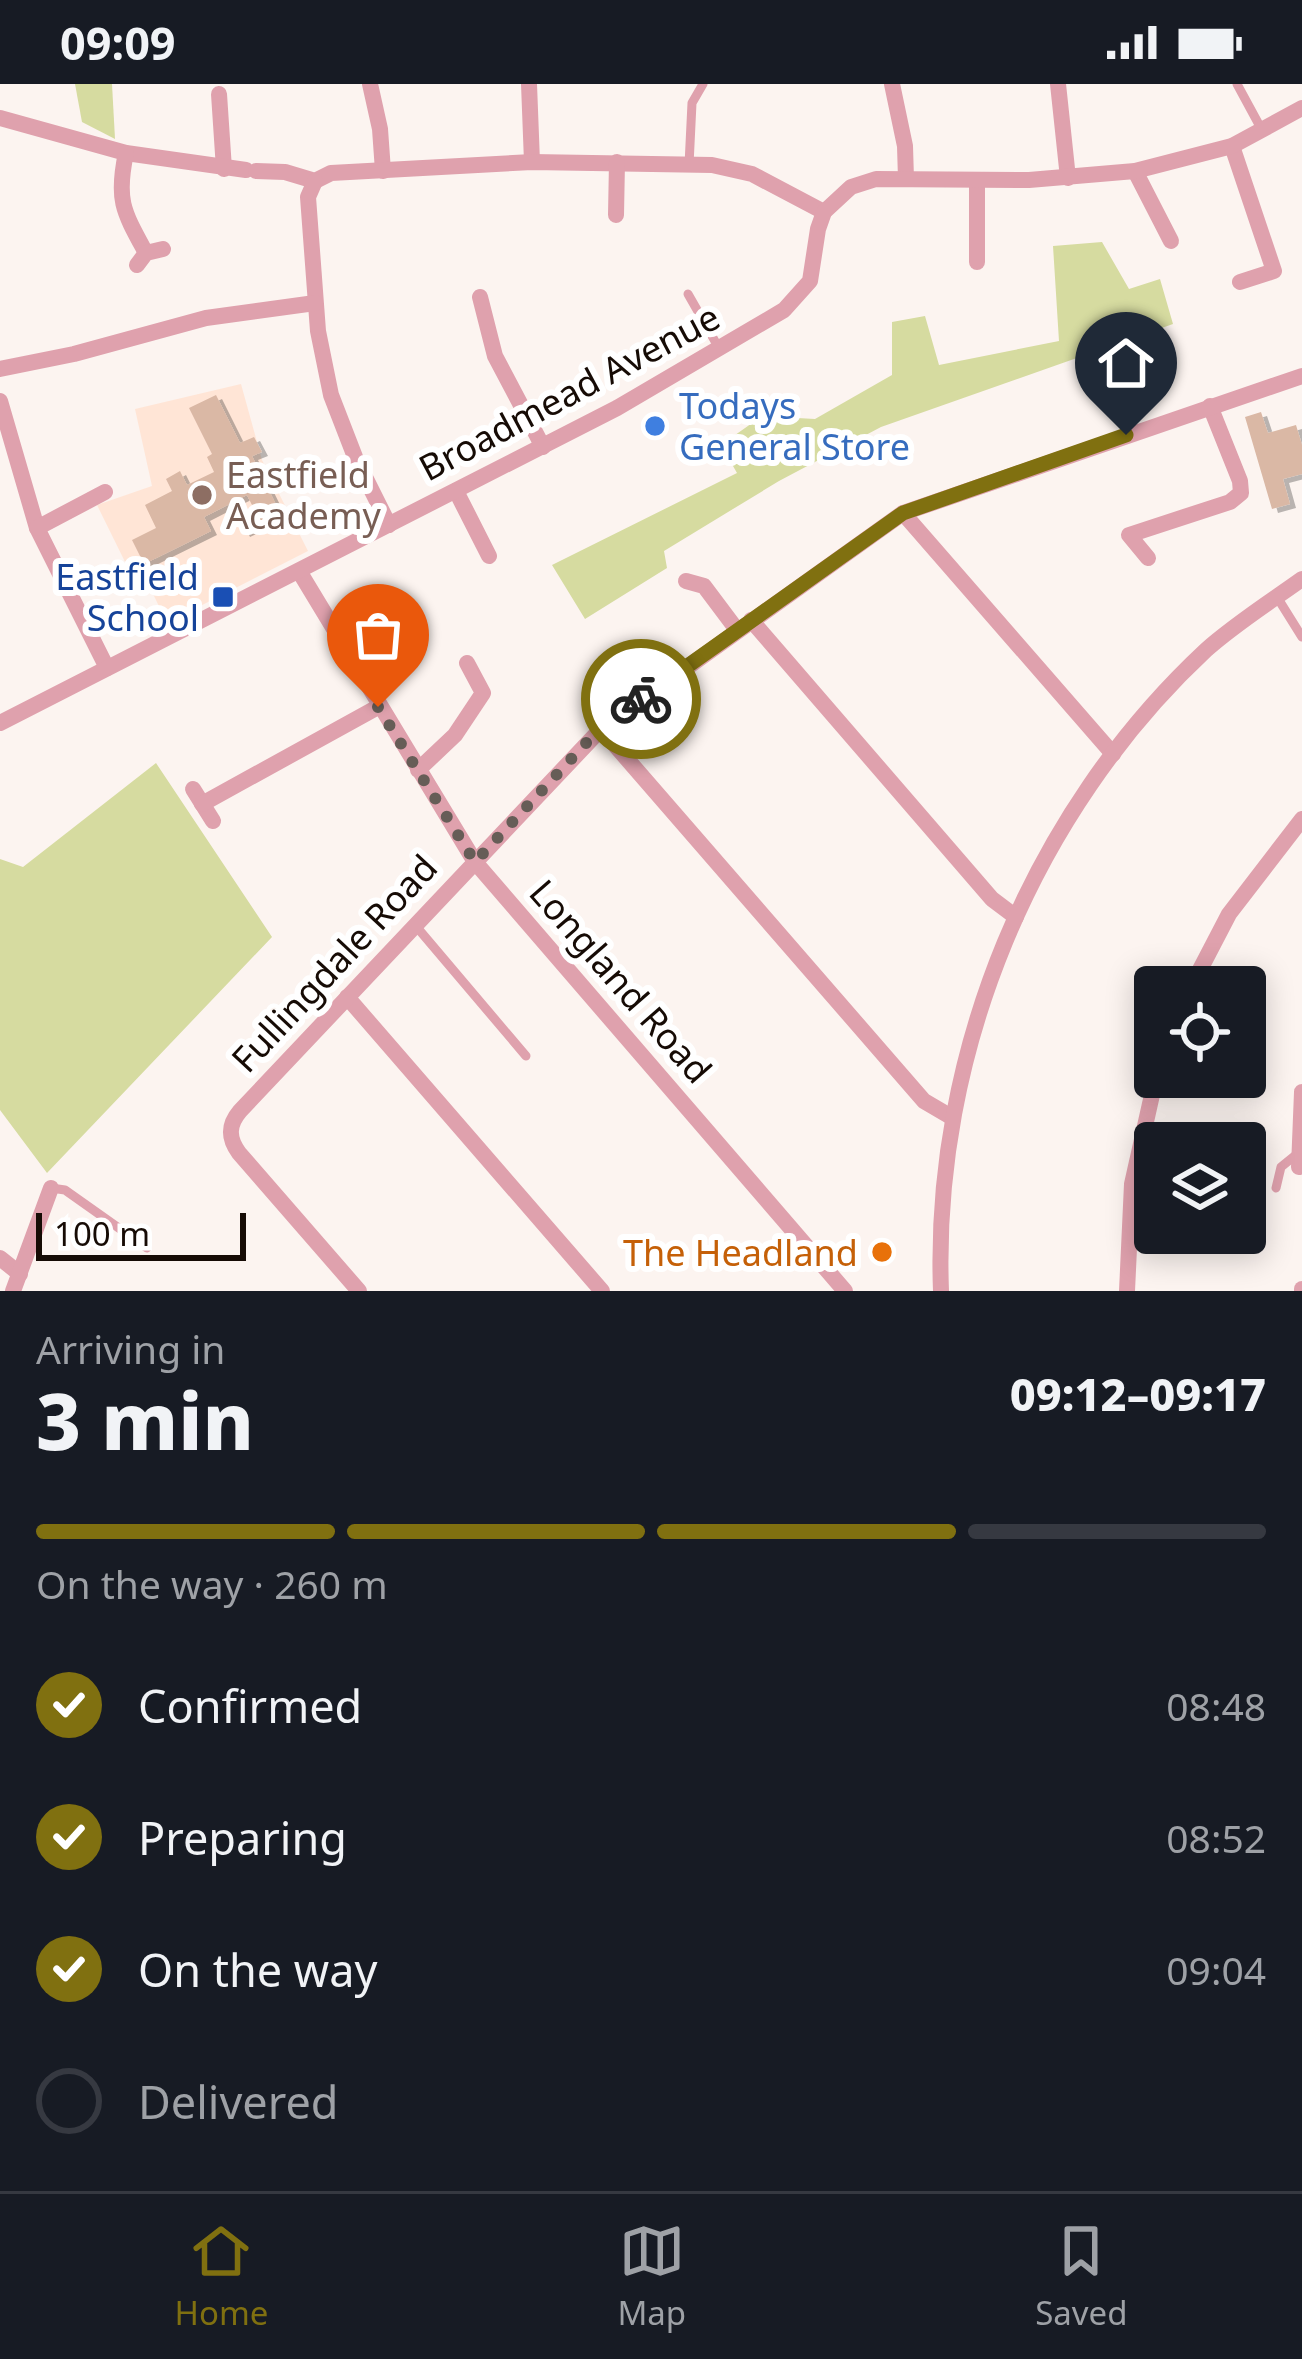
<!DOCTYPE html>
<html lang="en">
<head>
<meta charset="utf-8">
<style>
	body { margin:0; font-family:"Noto Sans",sans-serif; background:#20242c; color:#f1f3f6; height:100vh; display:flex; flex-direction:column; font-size:45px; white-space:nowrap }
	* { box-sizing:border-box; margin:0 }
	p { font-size:39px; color:#9ea1a6 }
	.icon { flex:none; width:66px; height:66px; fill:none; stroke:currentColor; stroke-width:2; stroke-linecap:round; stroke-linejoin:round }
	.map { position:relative; height:1207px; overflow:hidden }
	.side { display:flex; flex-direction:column; background:#171b24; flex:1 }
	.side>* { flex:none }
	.buttons { position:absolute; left:1134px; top:882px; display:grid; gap:24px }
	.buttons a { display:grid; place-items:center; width:132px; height:132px; border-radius:12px; background:#171b24; box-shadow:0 6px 30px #0003; font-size:60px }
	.scale { position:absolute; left:36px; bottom:30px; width:210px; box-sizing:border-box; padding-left:12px; border:6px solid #160b05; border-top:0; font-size:33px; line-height:42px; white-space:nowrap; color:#160b05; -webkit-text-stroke:9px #fff; paint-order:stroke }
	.pin { position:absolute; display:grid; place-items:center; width:102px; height:102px; color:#fff; margin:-123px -51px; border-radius:50% 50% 50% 0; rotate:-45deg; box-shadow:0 0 12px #0007 }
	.pin .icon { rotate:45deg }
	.courier { position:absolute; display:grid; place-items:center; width:120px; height:120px; margin:-60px; border:9px solid #807010; border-radius:50%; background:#fff; color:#222; box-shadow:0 3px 15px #0007 }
	.overview em { font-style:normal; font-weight:800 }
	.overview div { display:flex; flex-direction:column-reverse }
	.overview { display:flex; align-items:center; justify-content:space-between; height:204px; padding:0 36px }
	h1 { font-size:78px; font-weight:800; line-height:90px }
	.bar { display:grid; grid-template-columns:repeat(4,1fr); gap:18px 12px; align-content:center; height:144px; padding:0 36px }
	.bar i { height:15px; border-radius:9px; background:#363941 }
	.bar .selected { background:#807010 }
	.bar p { grid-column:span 4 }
	ol { padding:0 36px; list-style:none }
	li { display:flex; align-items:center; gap:36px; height:132px }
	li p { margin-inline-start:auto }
	li .icon { padding:12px; border-radius:50%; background:#807010; color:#fff; stroke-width:4 }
	li:last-child { color:#9ea1a6 }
	li i { width:66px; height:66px; border:6px solid #363941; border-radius:50% }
	.status { display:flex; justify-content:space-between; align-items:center; height:84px; padding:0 60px; background:#171b24; direction:ltr }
	.status svg { height:33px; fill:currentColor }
	.menu { display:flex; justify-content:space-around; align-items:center; height:168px; border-top:3px solid #363941; background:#171b24; font-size:33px; color:#9ea1a6 }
	.menu a { display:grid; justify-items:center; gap:6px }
	.menu .selected { color:#807010 }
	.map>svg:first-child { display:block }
	.built { fill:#ffe5d6 }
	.green { fill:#d6dba0 }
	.building { fill:#dab8a5; filter:url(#shadow) }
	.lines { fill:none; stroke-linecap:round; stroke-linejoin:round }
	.service { stroke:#dfa1ad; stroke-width:9 }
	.minor { stroke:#dfa1ad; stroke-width:16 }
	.done { stroke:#665d57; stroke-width:12; stroke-dasharray:0 21.6 }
	.route { stroke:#807010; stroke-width:15 }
	.shop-dot { fill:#3f7fe0; stroke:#fff; stroke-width:4.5 }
	.education-dot { fill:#8d6e63; stroke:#fff; stroke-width:4.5 }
	.transit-dot { fill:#1a4fb4; stroke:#fff; stroke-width:4.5 }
	.food-dot { fill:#e8710a; stroke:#fff; stroke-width:4.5 }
	.labels { text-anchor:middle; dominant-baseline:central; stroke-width:12; stroke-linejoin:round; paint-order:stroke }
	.street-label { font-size:36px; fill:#160b05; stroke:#fff }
	.shop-label { font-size:36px; fill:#366cbe; stroke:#fff; text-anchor:start }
	.education-label { font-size:36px; fill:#785e54; stroke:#fff; text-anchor:start }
	.transit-label { font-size:36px; fill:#164399; stroke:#fff; text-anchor:end }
	.food-label { font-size:36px; fill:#c56008; stroke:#fff; text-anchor:end }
</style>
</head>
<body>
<div class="status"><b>09:09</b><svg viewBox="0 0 49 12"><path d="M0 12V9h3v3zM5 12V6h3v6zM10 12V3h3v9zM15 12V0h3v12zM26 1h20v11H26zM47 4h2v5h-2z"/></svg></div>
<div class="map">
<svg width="1302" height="1207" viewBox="0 0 1302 1207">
	<defs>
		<filter id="shadow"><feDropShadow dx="6" dy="4" stdDeviation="0" flood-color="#0004"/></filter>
	</defs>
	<rect width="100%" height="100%" fill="#fcf4f0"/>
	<path class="built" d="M 241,300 L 262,376 L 308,467 L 167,539 L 143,489 L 132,492 L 97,421 L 152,402 L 135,325 Z"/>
	<g class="green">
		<path d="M 75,0 L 112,0 L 115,55 L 82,38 Z"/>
		<path d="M 1102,158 L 1129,205 L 1160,195 L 1173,240 L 881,343 L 779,397 L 664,467 L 667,484 L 585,535 L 552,481 L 737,389 L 721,361 L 762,332 L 815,335 L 892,291 L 892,238 L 925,232 L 939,281 L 1059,257 L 1053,162 Z"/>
		<path d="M 156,679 L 272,853 L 47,1089 L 0,1026 L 0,775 L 23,783 Z"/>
	</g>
	<g class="building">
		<path d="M 216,311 L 240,359 L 254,353 L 262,368 L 252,372 L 281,431 L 244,449 L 237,434 L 254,425 L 247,411 L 204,433 L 211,447 L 144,480 L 132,456 L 156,444 L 145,421 L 172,407 L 166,395 L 180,387 L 187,401 L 214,388 L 207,373 L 212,370 L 189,324 Z"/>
		<path d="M 1261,328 L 1268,349 L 1296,341 L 1302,361 L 1302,390 L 1283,395 L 1290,420 L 1272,425 L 1245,333 Z"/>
	</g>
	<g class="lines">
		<g class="service">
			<path d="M 1237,0 L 1263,48"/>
			<path d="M 689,81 L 692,19 L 703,0"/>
			<path d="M 688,210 L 720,266"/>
			<path d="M 1277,513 L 1302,553"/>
			<path d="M 415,841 L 526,972"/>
			<path d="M 51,1104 L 65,1106 L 147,1164"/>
			<path d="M 1276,1104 L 1281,1083 L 1297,1070"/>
		</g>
		<g class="minor">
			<path d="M 370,0 L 380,45 L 383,87"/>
			<path d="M 529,0 L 532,78"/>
			<path d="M 892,0 L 905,62 L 906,95"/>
			<path d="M 1058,0 L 1068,94"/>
			<path d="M 219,10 L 224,85"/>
			<path d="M 0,34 L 126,69 L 246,86"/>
			<path d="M 1232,62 L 1274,187 L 1240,198"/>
			<path d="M 126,69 C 116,116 123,127 146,169"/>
			<path d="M 256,87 L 285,88 L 315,97 L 331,89 L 532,78 L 712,81 L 752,90 L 824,128"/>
			<path d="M 1135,87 L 1171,157"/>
			<path d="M 315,97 L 308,113 L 318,247 L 331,311 L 355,373 L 389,441"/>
			<path d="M 616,131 L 617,78"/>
			<path d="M 977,178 L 977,96"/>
			<path d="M 137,181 L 146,169 L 163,165"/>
			<path d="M 480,213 L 495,272 L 543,363"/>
			<path d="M 0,285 L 74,270 L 206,234 L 315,219"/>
			<path d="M 0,317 L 37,444 L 107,584"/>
			<path d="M 456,407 L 489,472"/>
			<path d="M 903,429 L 1113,670"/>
			<path d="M 37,444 L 105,408"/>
			<path d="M 1148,474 L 1129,451 L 1230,418 L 1241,409 L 1240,397 L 1210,322"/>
			<path d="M 299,487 L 475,778 L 845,1207"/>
			<path d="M 686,497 L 704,502 L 737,546"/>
			<path d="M 751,536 L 992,815 L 1016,833"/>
			<path d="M 0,639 L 617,324 L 784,226 L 810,197 L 818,145 L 824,128 L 851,103 L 876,95 L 1029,96 L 1135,87 L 1232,62 L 1302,24"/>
			<path d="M 601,645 L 924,1017 L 953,1034"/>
			<path d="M 418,686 L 455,651 L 483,609 L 467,579"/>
			<path d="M 193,705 L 213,737"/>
			<path d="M 202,720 L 378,623"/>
			<path d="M 1191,903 L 1229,830 L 1302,735"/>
			<path d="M 347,913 L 602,1207"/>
			<path d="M 1299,1083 L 1302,1008"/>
			<path d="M 0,1174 L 20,1190"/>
			<path d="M 1302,1205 L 1302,1206"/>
			<path d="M 13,1207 L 51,1104"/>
			<path d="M 359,1207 L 239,1069 C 228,1054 228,1041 240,1027 L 601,645 L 903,429 L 1302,292"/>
			<path d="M 941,1207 C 932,970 1032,728 1206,566 C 1235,540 1270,518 1302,495"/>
			<path d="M 1127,1207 L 1132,1100 L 1156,993"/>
		</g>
	</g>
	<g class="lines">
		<path class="done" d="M 378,623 L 475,778 L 588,657 L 641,615"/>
		<path class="route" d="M 641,615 L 903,429 L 1126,351"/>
	</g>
	<circle class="shop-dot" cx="655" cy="342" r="12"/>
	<circle class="education-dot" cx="202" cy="411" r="12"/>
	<rect class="transit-dot" x="211" y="501" width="24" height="24" rx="6"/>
	<circle class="food-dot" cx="882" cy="1168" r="12"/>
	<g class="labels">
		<g class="street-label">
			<text transform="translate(569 308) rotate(-28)">Broadmead Avenue</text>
			<text transform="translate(334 879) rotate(-47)">Fullingdale Road</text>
			<text transform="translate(621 897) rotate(49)">Longland Road</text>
		</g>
		<g class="shop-label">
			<text x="679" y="321">Todays<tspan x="679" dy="41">General Store</tspan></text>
		</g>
		<g class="education-label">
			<text x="226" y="390">Eastfield<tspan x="226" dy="41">Academy</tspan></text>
		</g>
		<g class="transit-label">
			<text x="199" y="492">Eastfield<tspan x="199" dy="41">School</tspan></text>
		</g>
		<g class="food-label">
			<text x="858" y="1168">The Headland</text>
		</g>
	</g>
</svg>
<div class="buttons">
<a><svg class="icon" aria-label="locate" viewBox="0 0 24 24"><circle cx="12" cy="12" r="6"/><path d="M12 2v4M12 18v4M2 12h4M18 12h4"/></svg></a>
<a><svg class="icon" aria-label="layers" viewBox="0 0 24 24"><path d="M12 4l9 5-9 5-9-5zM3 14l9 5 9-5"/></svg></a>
</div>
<div class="scale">100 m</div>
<div class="pin" style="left:378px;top:623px;background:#ea580c"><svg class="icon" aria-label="bag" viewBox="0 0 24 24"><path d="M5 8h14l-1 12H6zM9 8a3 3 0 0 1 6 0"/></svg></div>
<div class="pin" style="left:1126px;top:351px;background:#1f2937"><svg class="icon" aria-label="home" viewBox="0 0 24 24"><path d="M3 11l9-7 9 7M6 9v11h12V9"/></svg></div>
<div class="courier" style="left:641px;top:615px"><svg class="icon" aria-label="bike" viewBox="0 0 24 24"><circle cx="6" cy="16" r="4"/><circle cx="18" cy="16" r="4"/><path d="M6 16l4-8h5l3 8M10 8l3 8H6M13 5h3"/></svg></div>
</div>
<section class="side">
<div class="overview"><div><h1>3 min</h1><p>Arriving in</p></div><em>09:12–09:17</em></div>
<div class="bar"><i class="selected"></i><i class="selected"></i><i class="selected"></i><i></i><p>On the way · 260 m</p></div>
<ol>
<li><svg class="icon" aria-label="check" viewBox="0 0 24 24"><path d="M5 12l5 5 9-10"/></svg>Confirmed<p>08:48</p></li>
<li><svg class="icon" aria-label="check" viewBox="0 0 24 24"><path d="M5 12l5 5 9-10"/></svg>Preparing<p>08:52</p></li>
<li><svg class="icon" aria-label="check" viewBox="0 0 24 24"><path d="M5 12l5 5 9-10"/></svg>On the way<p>09:04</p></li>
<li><i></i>Delivered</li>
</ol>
</section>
<nav class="menu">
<a class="selected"><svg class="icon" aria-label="home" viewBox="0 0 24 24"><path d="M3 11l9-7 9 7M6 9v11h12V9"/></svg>Home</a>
<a><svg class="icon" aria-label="map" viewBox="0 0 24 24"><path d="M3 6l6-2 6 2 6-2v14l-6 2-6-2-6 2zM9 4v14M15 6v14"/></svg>Map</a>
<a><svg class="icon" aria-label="saved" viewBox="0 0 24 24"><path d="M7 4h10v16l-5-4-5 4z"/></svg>Saved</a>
</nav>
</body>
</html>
